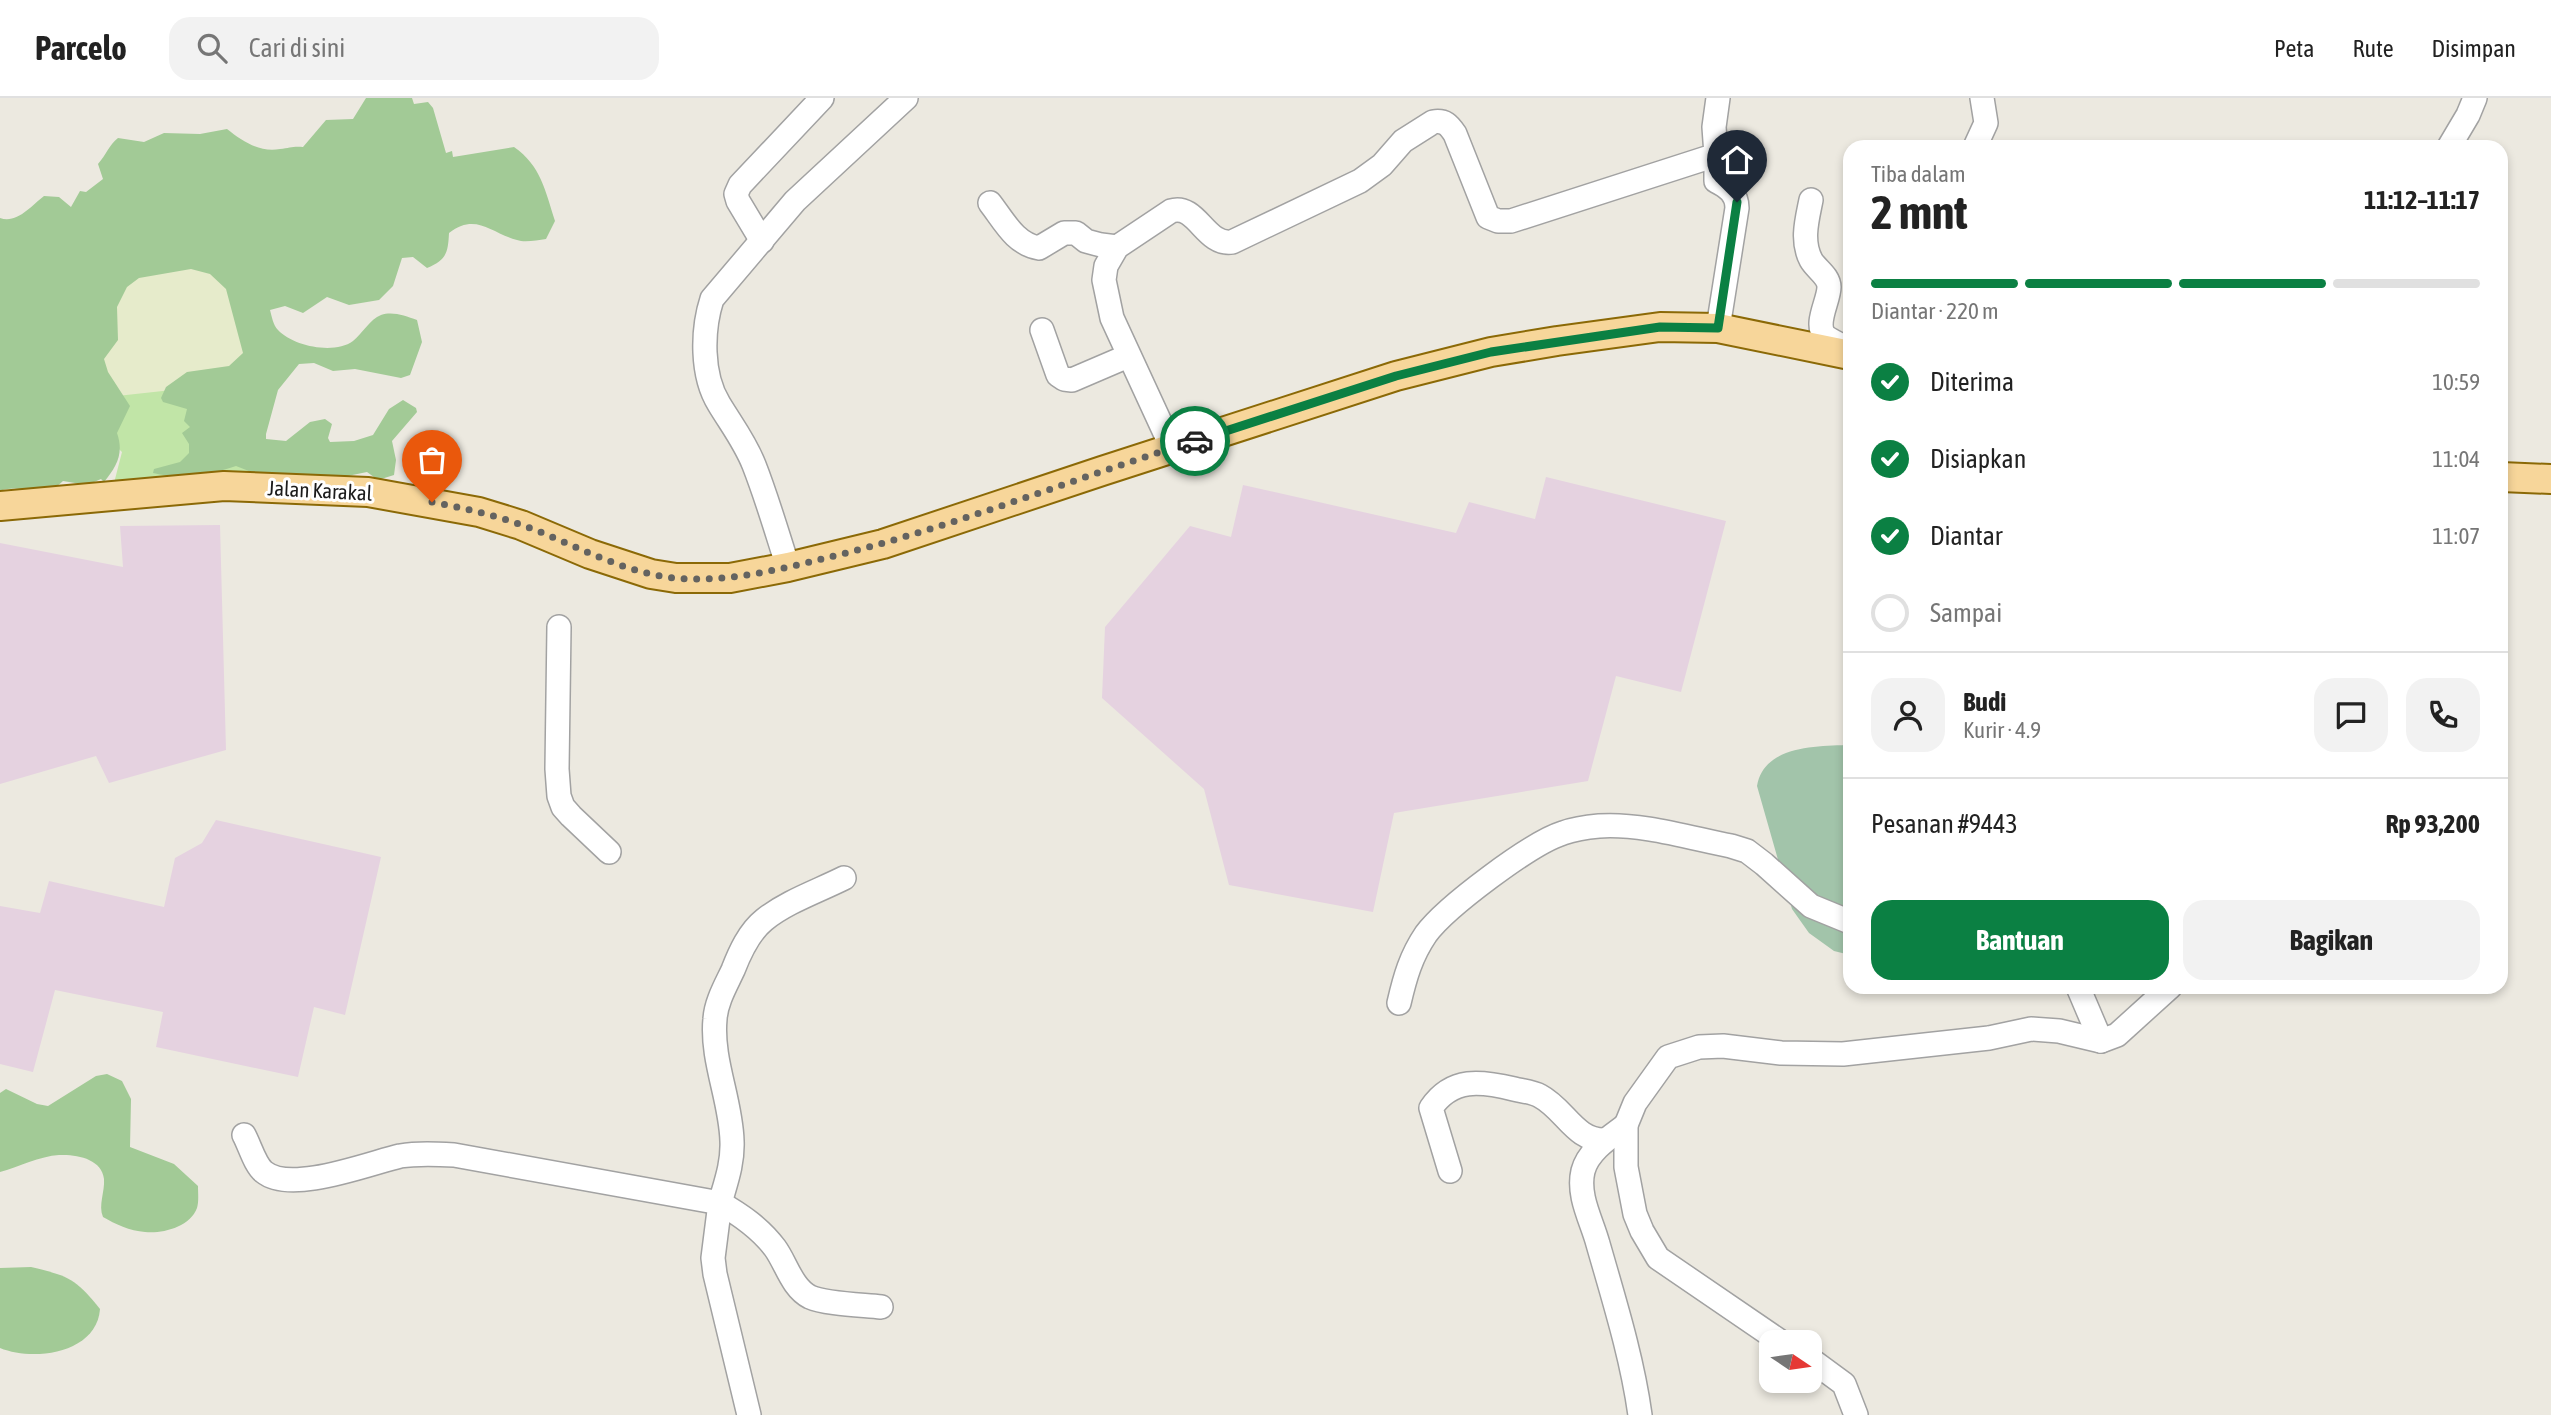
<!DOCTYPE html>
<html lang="id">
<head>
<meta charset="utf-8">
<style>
	body { margin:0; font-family:"Asap Condensed",sans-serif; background:#f2f2f2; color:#222; height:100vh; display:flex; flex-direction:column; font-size:26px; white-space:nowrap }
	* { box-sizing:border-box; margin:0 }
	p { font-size:23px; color:#767676 }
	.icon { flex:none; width:38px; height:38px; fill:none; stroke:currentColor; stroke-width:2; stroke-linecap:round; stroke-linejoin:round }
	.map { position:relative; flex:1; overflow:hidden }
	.details { position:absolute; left:1843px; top:42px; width:665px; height:854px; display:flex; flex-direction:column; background:#fff; border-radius:21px; box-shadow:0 4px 10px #0003 }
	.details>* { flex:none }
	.needle { width:46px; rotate:103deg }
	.controls { position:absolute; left:1759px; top:1232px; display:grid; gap:14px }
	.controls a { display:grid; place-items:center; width:63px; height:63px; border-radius:14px; background:#fff; box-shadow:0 4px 10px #0003; font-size:35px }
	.pin { position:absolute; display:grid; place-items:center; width:60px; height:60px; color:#fff; margin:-72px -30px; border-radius:50% 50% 50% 0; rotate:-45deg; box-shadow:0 0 7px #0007 }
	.pin .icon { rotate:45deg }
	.courier { position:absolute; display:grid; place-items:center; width:70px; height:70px; margin:-35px; border:5px solid #0b8043; border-radius:50%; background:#fff; color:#222; box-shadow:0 2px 9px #0007 }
	.overview em { font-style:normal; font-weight:700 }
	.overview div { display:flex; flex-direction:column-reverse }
	.overview { display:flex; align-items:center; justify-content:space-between; height:119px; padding:0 28px }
	h1 { font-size:46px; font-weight:700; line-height:52px }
	.bar { display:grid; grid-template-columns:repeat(4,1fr); gap:10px 7px; align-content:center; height:84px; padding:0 28px }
	.bar i { height:9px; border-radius:5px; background:#e0e0e0 }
	.bar .selected { background:#0b8043 }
	.bar p { grid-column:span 4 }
	.line { display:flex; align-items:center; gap:18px; padding:0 28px; border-top:2px solid #e0e0e0 }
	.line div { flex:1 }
	.round { display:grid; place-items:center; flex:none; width:74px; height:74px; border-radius:21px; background:#f2f2f2 }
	ol { padding:0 28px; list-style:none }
	li { display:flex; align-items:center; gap:21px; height:77px }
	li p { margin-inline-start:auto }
	li .icon { padding:7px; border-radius:50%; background:#0b8043; color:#fff; stroke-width:4 }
	li:last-child { color:#767676 }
	li i { width:38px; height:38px; border:4px solid #e0e0e0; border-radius:50% }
	.button { display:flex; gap:14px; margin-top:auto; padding:14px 28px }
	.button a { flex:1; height:80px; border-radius:21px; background:#0b8043; color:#fff; font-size:28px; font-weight:700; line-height:80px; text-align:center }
	.button a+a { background:#f2f2f2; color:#222 }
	header { display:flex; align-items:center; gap:42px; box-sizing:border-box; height:98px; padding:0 35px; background:#fff; border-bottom:2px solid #e0e0e0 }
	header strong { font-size:33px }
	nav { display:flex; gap:38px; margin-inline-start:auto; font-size:24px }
	.search { width:490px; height:63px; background:#f2f2f2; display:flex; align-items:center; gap:18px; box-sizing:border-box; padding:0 24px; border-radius:21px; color:#767676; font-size:26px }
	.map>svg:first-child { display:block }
	.industrial { fill:#e5d2e0 }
	.farmland { fill:#e6ebcb }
	.grass { fill:#c1e5a7 }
	.forest { fill:#a2ca96 }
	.cemetery { fill:#a2c4aa }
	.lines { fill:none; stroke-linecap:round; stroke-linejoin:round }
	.minor-casing { stroke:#a2a2a2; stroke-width:26 }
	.major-casing { stroke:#8b6906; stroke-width:32 }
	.minor { stroke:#fff; stroke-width:23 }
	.major { stroke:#f7d69a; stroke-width:28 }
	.done { stroke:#646360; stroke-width:7; stroke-dasharray:0 12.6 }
	.route { stroke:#0b8043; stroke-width:9 }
	.labels { text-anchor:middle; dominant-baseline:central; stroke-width:6; stroke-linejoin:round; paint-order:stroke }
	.street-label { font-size:21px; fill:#1b1b1b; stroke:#fff }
</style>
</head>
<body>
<header>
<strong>Parcelo</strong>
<div class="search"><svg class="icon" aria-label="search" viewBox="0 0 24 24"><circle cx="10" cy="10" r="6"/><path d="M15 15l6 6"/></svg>Cari di sini</div>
<nav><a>Peta</a><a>Rute</a><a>Disimpan</a></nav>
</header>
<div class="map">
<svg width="2551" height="1317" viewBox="0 0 2551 1317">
	<rect width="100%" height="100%" fill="#ece9e0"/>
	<g class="industrial">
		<path d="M 1546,379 L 1726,423 L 1681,594 L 1616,578 L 1588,683 L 1394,715 L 1373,814 L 1229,787 L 1204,691 L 1102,600 L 1105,529 L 1190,428 L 1231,439 L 1243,387 L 1456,435 L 1469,404 L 1535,421 Z"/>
		<path d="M 220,427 L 226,652 L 109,685 L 96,658 L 0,686 L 0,445 L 123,469 L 120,428 Z"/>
		<path d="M 216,722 L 381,759 L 345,917 L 314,909 L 298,979 L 156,949 L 163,914 L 55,892 L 33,974 L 0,966 L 0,808 L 40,815 L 49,783 L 164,809 L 175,760 L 202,745 Z"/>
	</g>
	<path class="farmland" d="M 230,164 L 247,273 L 177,295 L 108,306 L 98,246 L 104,185 Z"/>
	<path class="grass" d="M 172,292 L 303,375 L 114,385 L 122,354 L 107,340 L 117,298 Z"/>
	<g class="forest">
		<path d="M 366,0 L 412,0 L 414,6 L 428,4 L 433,10 L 446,55 L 452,53 L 453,59 L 514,49 C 541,68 545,92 555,123 L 546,141 C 537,142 525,145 517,142 C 491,135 476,114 449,135 C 448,154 447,162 427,170 L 413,159 L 402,160 L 393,188 L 379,202 L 349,207 L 327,199 L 303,215 L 285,208 L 270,212 C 272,219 273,227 278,232 C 293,248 334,257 353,243 C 362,236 370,221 381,217 C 393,213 405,218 417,222 L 422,244 L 410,277 L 401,280 L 355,271 L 333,273 L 314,265 L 299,266 L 278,292 L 266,336 L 266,341 L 286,343 L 310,324 L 325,321 L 332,326 L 328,340 L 330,344 L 354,343 L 373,337 L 389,311 L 403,302 L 416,310 L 417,314 L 392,343 L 396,362 L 394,377 L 378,382 L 367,374 L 328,382 L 309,376 L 290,382 L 254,375 L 236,368 C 208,377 182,382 153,375 L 154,371 L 180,364 L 189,355 L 189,346 L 182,335 L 190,329 L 184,323 L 187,311 L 163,304 L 161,300 L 166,289 L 187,274 L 229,268 L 243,255 L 226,191 L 210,176 L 191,171 L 139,180 L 127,189 L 117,209 L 118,242 L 104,261 L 108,274 L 130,308 L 117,335 C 124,355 117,368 104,384 L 101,381 L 87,387 L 63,383 C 41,404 24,384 0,393 L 0,120 C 17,126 31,108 44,98 L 59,99 L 71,109 L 80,93 L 86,94 L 103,81 L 98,66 C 106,57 109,47 118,40 L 144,44 L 164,35 L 200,36 L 227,31 C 242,43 260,55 280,51 C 290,50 293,48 303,49 L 326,22 L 353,21 Z"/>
		<path d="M 107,976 L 122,983 L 131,1001 L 130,1049 L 174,1066 L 198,1088 C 198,1095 199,1104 197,1110 C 190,1129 162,1136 145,1134 C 130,1133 115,1126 103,1119 C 98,1107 105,1094 104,1081 C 102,1061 77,1056 59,1057 C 40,1058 18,1069 0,1074 L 0,995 L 6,991 L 37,1006 L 48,1008 L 96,978 Z"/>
		<path d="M 31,1169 C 69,1178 76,1181 100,1211 C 97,1255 34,1264 0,1250 L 0,1170 Z"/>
	</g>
	<path class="cemetery" d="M 1850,647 L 1850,857 L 1834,853 L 1809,835 L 1792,811 L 1757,688 C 1764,647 1817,648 1850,647 Z"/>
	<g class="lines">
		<defs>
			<g id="minor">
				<path d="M 1975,49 L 1986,25 L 1982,0"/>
				<path d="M 2449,49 L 2468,17 L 2475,0"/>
				<path d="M 1716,57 L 1716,83 C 1728,89 1737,96 1737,110 L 1718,230"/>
				<path d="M 1811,102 C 1807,122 1801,143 1811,162 C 1816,171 1829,178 1829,189 C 1829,203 1814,226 1825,238 C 1829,242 1836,244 1840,247 L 1840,255"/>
				<path d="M 990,105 C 1004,123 1015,146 1039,150 L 1064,135 L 1076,135 L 1086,143 L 1101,147 L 1117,149"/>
				<path d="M 762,143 L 738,103 L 736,96 L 740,87 L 822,0"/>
				<path d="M 1042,232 L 1058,277 L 1064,281 L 1072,282 L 1128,258"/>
				<path d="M 1172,350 L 1112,220 L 1104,182 L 1106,168 L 1117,149 L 1171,113 C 1197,105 1205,148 1232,144 L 1360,83 L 1382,67 L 1403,43 L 1433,24 C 1445,22 1449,27 1455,36 L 1488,119 L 1498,123 L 1511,123 L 1716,57 L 1714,29 L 1718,0"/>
				<path d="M 788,469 C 777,435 767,400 754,367 C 745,344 731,326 719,306 C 701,277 702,232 712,201 L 795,103 L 906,0"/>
				<path d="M 559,529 L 557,671 L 559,698 L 563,709 L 571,718 L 609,754"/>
				<path d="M 2078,889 L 2101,943"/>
				<path d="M 1399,905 C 1405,879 1411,858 1426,836 C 1446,809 1531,745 1563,735 C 1574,731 1587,729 1599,728 C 1641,725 1690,740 1731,748 L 1747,753 L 1764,766 L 1811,808 L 1850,824"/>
				<path d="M 1626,1027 C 1610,1039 1588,1053 1583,1073 C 1577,1098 1592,1123 1598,1146 C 1614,1202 1632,1259 1640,1317"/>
				<path d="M 244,1037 C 250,1048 255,1067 264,1074 C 291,1096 370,1065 400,1058 C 418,1055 436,1056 454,1057 L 720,1105 C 726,1084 733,1065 732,1043 C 731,1002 711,962 715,921 C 716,904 726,887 733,872 C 740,854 749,834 764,822 C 786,804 818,793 844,780"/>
				<path d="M 1450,1073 L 1431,1010 C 1452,979 1481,983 1514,991 C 1522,993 1533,994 1540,998 C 1565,1011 1575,1043 1605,1042"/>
				<path d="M 1781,1244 L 1658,1160 L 1642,1133 L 1635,1116 L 1626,1069 L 1626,1027 L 1635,1005 L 1668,959 L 1699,949 L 1723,948 L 1781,955 L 1843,956 L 1989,940 L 2031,931 L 2059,933 L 2101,943 L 2117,937 L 2170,889"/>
				<path d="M 1810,1261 L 1844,1286 L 1856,1317"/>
				<path d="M 749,1317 L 715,1176 L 713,1160 L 720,1105 C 741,1117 760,1130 775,1150 C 786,1165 792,1190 810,1199 C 825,1206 864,1207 881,1209"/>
			</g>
			<g id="major">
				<path d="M 2501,379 L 2551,381"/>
				<path d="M 0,408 L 224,388 L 368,394 L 479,414 L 521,427 L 590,456 L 651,476 L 676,480 L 730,480 L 788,469 L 883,446 L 1102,373 L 1396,278 L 1491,254 L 1557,243 L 1660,229 L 1718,230 L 1850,257"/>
			</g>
		</defs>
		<use href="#minor" class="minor-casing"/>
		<use href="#major" class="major-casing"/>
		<use href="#minor" class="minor"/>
		<use href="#major" class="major"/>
	</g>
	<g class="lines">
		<path class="done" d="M 432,404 C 462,410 491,416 519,426 C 571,444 619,474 674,480 C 725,485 777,472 826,460 C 951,430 1072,381 1195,343"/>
		<path class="route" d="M 1195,343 L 1396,278 L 1491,254 L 1660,229 L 1718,230 L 1737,104"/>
	</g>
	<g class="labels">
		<g class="street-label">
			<text transform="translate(320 392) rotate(3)">Jalan Karakal</text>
		</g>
	</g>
</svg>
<div class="controls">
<a><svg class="needle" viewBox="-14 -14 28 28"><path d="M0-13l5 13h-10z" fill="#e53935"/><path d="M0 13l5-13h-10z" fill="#767676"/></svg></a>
</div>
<div class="pin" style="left:432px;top:404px;background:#ea580c"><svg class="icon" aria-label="bag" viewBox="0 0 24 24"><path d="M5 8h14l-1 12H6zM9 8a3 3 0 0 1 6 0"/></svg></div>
<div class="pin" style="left:1737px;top:104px;background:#1f2937"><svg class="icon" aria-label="home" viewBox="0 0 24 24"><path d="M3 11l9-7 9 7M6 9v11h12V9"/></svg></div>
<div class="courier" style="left:1195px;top:343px"><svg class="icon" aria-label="car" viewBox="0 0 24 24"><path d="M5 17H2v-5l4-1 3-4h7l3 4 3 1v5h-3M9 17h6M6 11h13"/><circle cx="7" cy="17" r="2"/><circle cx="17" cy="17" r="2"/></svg></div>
<section class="details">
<div class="overview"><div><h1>2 mnt</h1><p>Tiba dalam</p></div><em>11:12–11:17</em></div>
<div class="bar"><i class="selected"></i><i class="selected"></i><i class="selected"></i><i></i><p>Diantar · 220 m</p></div>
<ol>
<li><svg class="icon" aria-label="check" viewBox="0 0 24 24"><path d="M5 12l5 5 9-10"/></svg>Diterima<p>10:59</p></li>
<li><svg class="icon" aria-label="check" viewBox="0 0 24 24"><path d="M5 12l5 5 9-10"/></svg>Disiapkan<p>11:04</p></li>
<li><svg class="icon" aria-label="check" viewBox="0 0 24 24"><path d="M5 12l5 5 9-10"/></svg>Diantar<p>11:07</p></li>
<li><i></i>Sampai</li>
</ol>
<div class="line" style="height:126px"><a class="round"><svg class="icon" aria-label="person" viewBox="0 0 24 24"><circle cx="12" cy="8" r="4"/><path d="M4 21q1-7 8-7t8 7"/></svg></a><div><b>Budi</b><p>Kurir · 4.9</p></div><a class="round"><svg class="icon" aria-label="chat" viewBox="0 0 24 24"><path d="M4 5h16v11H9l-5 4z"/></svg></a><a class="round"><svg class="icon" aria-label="phone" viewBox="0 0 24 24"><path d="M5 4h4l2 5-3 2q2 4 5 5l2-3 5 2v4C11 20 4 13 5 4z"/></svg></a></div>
<div class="line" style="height:91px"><div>Pesanan #9443</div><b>Rp 93,200</b></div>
<div class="button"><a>Bantuan</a><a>Bagikan</a></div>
</section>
</div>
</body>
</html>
